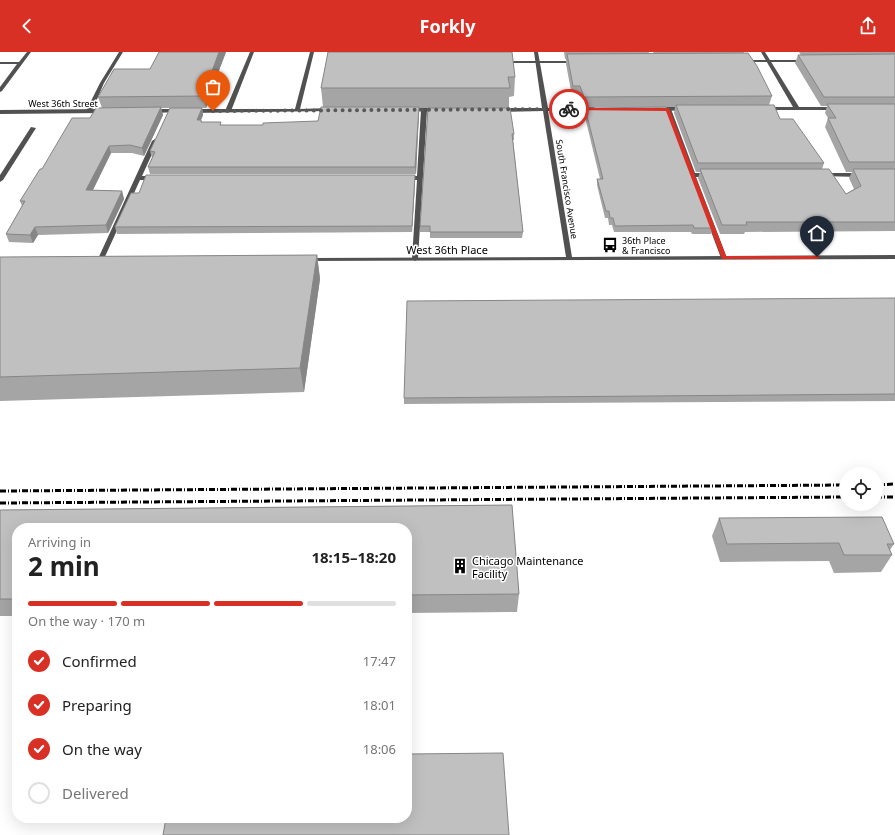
<!DOCTYPE html>
<html lang="en">
<head>
<meta charset="utf-8">
<style>
	body { margin:0; font-family:"Noto Sans",sans-serif; background:#f2f2f2; color:#222; height:100vh; display:flex; flex-direction:column; font-size:15px; white-space:nowrap }
	* { box-sizing:border-box; margin:0 }
	p { font-size:13px; color:#767676 }
	.icon { flex:none; width:22px; height:22px; fill:none; stroke:currentColor; stroke-width:2; stroke-linecap:round; stroke-linejoin:round }
	.map { position:relative; flex:1; overflow:hidden }
	.panel { position:absolute; left:12px; top:471px; width:400px; height:300px; display:flex; flex-direction:column; background:#fff; border-radius:16px; box-shadow:0 4px 16px #0002 }
	.panel>* { flex:none }
	.tools { position:absolute; left:839px; top:415px; display:grid; gap:8px }
	.tools a { display:grid; place-items:center; width:44px; height:44px; border-radius:50%; background:#fff; box-shadow:0 4px 16px #0002; font-size:20px }
	.pin { position:absolute; display:grid; place-items:center; width:34px; height:34px; color:#fff; margin:-41px -17px; border-radius:50% 50% 50% 0; rotate:-45deg; box-shadow:0 0 4px #0007 }
	.pin .icon { rotate:45deg }
	.courier { position:absolute; display:grid; place-items:center; width:40px; height:40px; margin:-20px; border:3px solid #d93025; border-radius:50%; background:#fff; color:#222; box-shadow:0 1px 5px #0007 }
	.overview em { font-style:normal; font-weight:700 }
	.overview div { display:flex; flex-direction:column-reverse }
	.overview { display:flex; align-items:center; justify-content:space-between; height:68px; padding:0 16px }
	h1 { font-size:26px; font-weight:700; line-height:30px }
	.bar { display:grid; grid-template-columns:repeat(4,1fr); gap:6px 4px; align-content:center; height:48px; padding:0 16px }
	.bar i { height:5px; border-radius:3px; background:#e0e0e0 }
	.bar .on { background:#d93025 }
	.bar p { grid-column:span 4 }
	ol { padding:0 16px; list-style:none }
	li { display:flex; align-items:center; gap:12px; height:44px }
	li p { margin-inline-start:auto }
	li .icon { padding:4px; border-radius:50%; background:#d93025; color:#fff; stroke-width:4 }
	li:last-child { color:#767676 }
	li i { width:22px; height:22px; border:2px solid #e0e0e0; border-radius:50% }
	header { display:flex; justify-content:space-between; align-items:center; height:52px; padding:0 16px; background:#d93025; color:#fff; font-size:18px; font-weight:700 }
	.map>svg:first-child { display:block }
	.lines { fill:none; stroke-linecap:round; stroke-linejoin:round }
	.service { fill:#515151; fill-rule:evenodd }
	.minor { fill:#515151; fill-rule:evenodd }
	.rail { stroke:#000; stroke-width:3; stroke-dasharray:6 2 1 2; stroke-linecap:butt }
	.wall { fill:#a5a5a5 }
	.shaded-wall { fill:#868686 }
	.building { fill:#c0c0c0; stroke:#868686 }
	.route { fill:#d93025 }
	.done { stroke:#595959; stroke-width:4; stroke-dasharray:0 7.2 }
	.labels { text-anchor:middle; dominant-baseline:central; stroke-width:3; stroke-linejoin:round; paint-order:stroke }
	.far-street-label { font-size:9px; fill:#000; stroke:#fff }
	.far-poi-label { font-size:9px; fill:#000; stroke:#fff; text-anchor:start }
	.street-label { font-size:11px; fill:#000; stroke:#fff }
	.poi-label { font-size:11px; fill:#000; stroke:#fff; text-anchor:start }
</style>
</head>
<body>
<header><svg class="icon" aria-label="back" viewBox="0 0 24 24"><path d="M15 5l-7 7 7 7"/></svg>Forkly<svg class="icon" aria-label="share" viewBox="0 0 24 24"><path d="M12 15V3M7 8l5-5 5 5M5 13v7h14v-7"/></svg></header>
<div class="map">
<svg width="895" height="783" viewBox="0 0 895 783">
	<rect width="100%" height="100%" fill="#fff"/>
	<g class="lines">
		<g class="service">
			<path d="M 27,0 L 31,0 L 2,39 L 0,40 L 0,35 L 17,12 L 0,12 L 0,10 L 19,10 Z"/>
			<path d="M 119,0 L 123,0 L 104,31 L 92,59 L 87,60 L 86,59 L 100,31 Z"/>
			<path d="M 250,0 L 254,0 L 231,59 L 226,60 L 225,59 Z"/>
			<path d="M 742,8 L 806,8 L 808,9 L 806,10 L 742,10 Z"/>
			<path d="M 502,9 L 576,9 L 578,10 L 576,11 L 502,11 Z"/>
			<path d="M 424,56 L 427,58 L 418,207 L 415,209 L 412,207 L 417,128 L 405,128 L 402,126 L 405,124 L 417,124 L 421,58 Z"/>
			<path d="M 666,56 L 671,57 L 695,121 L 710,121 L 713,123 L 710,125 L 696,125 L 727,206 L 726,207 L 722,207 L 721,206 L 665,57 Z"/>
			<path d="M 155,87 L 158,89 L 142,124 L 155,124 L 158,126 L 155,128 L 140,128 L 103,209 L 100,211 L 98,210 L 97,209 L 152,89 Z"/>
			<path d="M 822,121 L 860,121 L 863,123 L 860,125 L 820,124 L 820,122 Z"/>
		</g>
		<g class="minor">
			<path d="M 310,0 L 314,0 L 300,57 L 330,56 L 333,58 L 332,59 L 192,61 L 189,59 L 192,57 L 295,57 Z"/>
			<path d="M 534,0 L 538,0 L 548,56 L 594,55 L 597,57 L 594,59 L 548,59 L 572,205 L 895,203 L 895,207 L 306,209 L 305,208 L 308,206 L 566,205 L 543,59 L 500,60 L 497,58 L 500,56 L 542,56 Z"/>
			<path d="M 761,0 L 765,0 L 799,55 L 836,55 L 838,56 L 838,58 L 764,58 L 764,56 L 766,55 L 793,55 Z"/>
			<path d="M 656,55 L 684,55 L 687,57 L 684,59 L 654,58 L 654,56 Z"/>
			<path d="M 410,56 L 438,56 L 441,58 L 438,60 L 408,59 L 407,58 Z"/>
			<path d="M 178,57 L 180,58 L 180,60 L 152,61 L 149,59 L 152,57 Z"/>
			<path d="M 0,58 L 104,57 L 107,59 L 104,61 L 0,62 Z"/>
			<path d="M 31,75 L 36,76 L 3,128 L 0,130 L 0,123 Z"/>
		</g>
		<g class="rail">
			<path d="M 876,433 L 895,432"/>
			<path d="M 0,439 L 846,433"/>
			<path d="M 876,445 L 895,445"/>
			<path d="M 0,451 L 846,445"/>
		</g>
	</g>
	<g class="wall">
		<path d="M 159,0 L 226,0 L 215,29 L 215,33 L 206,56 L 202,56 L 203,63 L 201,68 L 202,70 L 221,70 L 221,73 L 263,73 L 318,69 L 323,55 L 321,36 L 328,0 L 515,25 L 514,44 L 509,45 L 509,56 L 419,56 L 416,122 L 150,122 L 148,115 L 152,106 L 150,99 L 170,56 L 161,56 L 163,63 L 144,104 L 132,101 L 111,101 L 93,138 L 122,139 L 124,147 L 108,181 L 38,183 L 33,191 L 9,190 L 6,182 L 22,154 L 20,149 L 42,117 L 90,66 L 102,56 L 98,45 L 150,17 Z"/>
		<path d="M 564,0 L 649,0 L 649,2 L 654,2 L 653,0 L 744,0 L 744,1 L 772,44 L 769,53 L 780,67 L 824,111 L 822,117 L 846,142 L 854,137 L 849,126 L 852,120 L 846,120 L 825,75 L 828,66 L 825,61 L 827,54 L 821,54 L 795,11 L 798,3 L 801,3 L 799,0 L 895,0 L 895,179 L 745,180 L 744,182 L 720,182 L 698,126 L 700,120 L 696,120 L 674,61 L 675,55 L 582,55 L 579,44 L 572,44 L 566,12 L 566,7 L 565,7 Z"/>
		<path d="M 428,56 L 514,82 L 514,88 L 513,88 L 523,180 L 522,186 L 430,186 L 430,180 L 420,180 L 420,174 Z"/>
		<path d="M 585,56 L 713,176 L 711,182 L 692,182 L 691,180 L 614,180 L 612,173 L 609,173 L 608,166 L 605,166 L 597,133 L 597,127 L 600,127 L 584,61 Z"/>
		<path d="M 415,123 L 415,130 L 412,180 L 117,182 L 115,175 L 139,141 Z"/>
		<path d="M 317,203 L 320,227 L 304,340 L 0,349 L 0,205 Z"/>
		<path d="M 895,246 L 895,349 L 404,352 L 404,346 Z"/>
		<path d="M 512,453 L 519,542 L 517,560 L 407,561 L 407,476 L 17,476 L 17,564 L 0,564 L 0,458 Z"/>
		<path d="M 719,466 L 894,492 L 890,498 L 892,503 L 881,520 L 834,521 L 829,509 L 720,510 L 712,484 Z"/>
	</g>
	<g class="shaded-wall">
		<path d="M 219,0 L 226,0 L 215,29 L 215,33 L 206,56 L 204,44 L 211,22 Z"/>
		<path d="M 161,55 L 163,63 L 144,104 L 142,96 Z"/>
		<path d="M 419,55 L 419,62 L 416,122 L 415,115 Z"/>
		<path d="M 202,56 L 203,63 L 198,76 L 197,68 Z"/>
		<path d="M 109,94 L 111,101 L 89,146 L 86,138 Z"/>
		<path d="M 415,123 L 415,130 L 412,180 L 412,174 Z"/>
		<path d="M 122,139 L 124,147 L 108,181 L 106,173 Z"/>
		<path d="M 35,175 L 38,183 L 33,191 L 30,183 Z"/>
		<path d="M 317,203 L 320,227 L 304,340 L 300,316 Z"/>
	</g>
	<g class="building">
		<path d="M 159,0 L 219,0 L 211,22 L 213,22 L 204,44 L 98,45 L 114,17 L 150,17 Z"/>
		<path d="M 328,0 L 512,0 L 515,25 L 508,25 L 510,36 L 321,36 Z"/>
		<path d="M 748,1 L 757,14 L 772,44 L 584,45 L 580,34 L 573,34 L 567,2 Z"/>
		<path d="M 895,2 L 895,45 L 824,45 L 798,3 Z"/>
		<path d="M 827,52 L 895,52 L 895,110 L 849,110 L 828,66 L 836,66 Z"/>
		<path d="M 676,53 L 774,53 L 780,67 L 793,67 L 824,111 L 698,111 Z"/>
		<path d="M 161,55 L 142,96 L 130,93 L 109,94 L 86,138 L 122,139 L 106,173 L 35,175 L 30,183 L 6,182 L 25,149 L 20,149 L 40,117 L 42,117 L 72,66 L 90,66 L 96,56 Z"/>
		<path d="M 321,55 L 419,55 L 415,115 L 148,115 L 155,100 L 150,99 L 170,56 L 202,56 L 197,68 L 201,68 L 201,70 L 221,70 L 220,73 L 263,73 L 263,71 L 318,69 Z"/>
		<path d="M 666,55 L 713,176 L 694,176 L 693,173 L 615,174 L 613,166 L 610,166 L 609,159 L 606,159 L 597,127 L 603,127 L 585,56 Z"/>
		<path d="M 428,56 L 510,56 L 514,82 L 512,82 L 523,180 L 430,180 L 430,174 L 420,174 Z"/>
		<path d="M 700,117 L 829,117 L 846,142 L 861,134 L 853,117 L 895,117 L 895,170 L 746,170 L 747,173 L 722,173 Z"/>
		<path d="M 146,123 L 415,123 L 412,174 L 115,175 L 131,141 L 139,141 Z"/>
		<path d="M 317,203 L 300,316 L 0,325 L 0,205 Z"/>
		<path d="M 895,246 L 895,342 L 404,346 L 407,249 Z"/>
		<path d="M 512,453 L 519,542 L 407,543 L 407,476 L 17,476 L 17,547 L 0,547 L 0,458 Z"/>
		<path d="M 882,465 L 894,492 L 887,492 L 892,503 L 844,503 L 839,491 L 727,492 L 719,466 Z"/>
		<path d="M 503,701 L 509,783 L 163,783 L 166,766 L 407,766 L 407,702 Z"/>
	</g>
	<path class="route" d="M 569,56 L 669,56 L 726,204 L 817,204 L 820,205 L 817,207 L 722,207 L 666,59 L 568,58 Z"/>
	<g class="lines">
		<path class="done" d="M 213,59 L 569,57"/>
	</g>
	<defs>
		<symbol id="bus-bare" viewBox="-9 -9 18 18"><path d="M-5-6H5V4H4V6H2V4H-2V6H-4V4H-5ZM-3.5-4V0h7V-4ZM-3.5 1.2v1.5H-2V1.2ZM2 1.2v1.5H3.5V1.2Z" fill="#000" stroke="#fff" stroke-width="2.5" paint-order="stroke"/></symbol>
		<symbol id="building-bare" viewBox="-9 -9 18 18"><path d="M-4-6H4V6H1V3H-1V6H-4ZM-2.5-4.3h1.7v1.8h-1.7ZM.8-4.3h1.7v1.8H.8ZM-2.5-1h1.7V.8h-1.7ZM.8-1h1.7V.8H.8Z" fill="#000" stroke="#fff" stroke-width="2.5" paint-order="stroke"/></symbol>
	</defs>
	<g fill-rule="evenodd">
		<use href="#bus-bare" x="599" y="182" width="22" height="22"/>
		<use href="#building-bare" x="449" y="503" width="22" height="22"/>
	</g>
	<g class="labels">
		<g class="far-street-label">
			<text x="63" y="51">West 36th Street</text>
			<text transform="translate(567 137) rotate(81)">South Francisco Avenue</text>
		</g>
		<g class="far-poi-label">
			<text x="622" y="188">36th Place<tspan x="622" dy="10">&amp; Francisco</tspan></text>
		</g>
		<g class="street-label">
			<text x="447" y="197">West 36th Place</text>
		</g>
		<g class="poi-label">
			<text x="472" y="508">Chicago Maintenance<tspan x="472" dy="13">Facility</tspan></text>
		</g>
	</g>
</svg>
<div class="tools">
<a><svg class="icon" aria-label="locate" viewBox="0 0 24 24"><circle cx="12" cy="12" r="6"/><path d="M12 2v4M12 18v4M2 12h4M18 12h4"/></svg></a>
</div>
<div class="pin" style="left:213px;top:59px;background:#ea580c"><svg class="icon" aria-label="bag" viewBox="0 0 24 24"><path d="M5 8h14l-1 12H6zM9 8a3 3 0 0 1 6 0"/></svg></div>
<div class="pin" style="left:817px;top:205px;background:#1f2937"><svg class="icon" aria-label="home" viewBox="0 0 24 24"><path d="M3 11l9-7 9 7M6 9v11h12V9"/></svg></div>
<div class="courier" style="left:569px;top:57px"><svg class="icon" aria-label="bike" viewBox="0 0 24 24"><circle cx="6" cy="16" r="4"/><circle cx="18" cy="16" r="4"/><path d="M6 16l4-8h5l3 8M10 8l3 8H6M13 5h3"/></svg></div>
<section class="panel">
<div class="overview"><div><h1>2 min</h1><p>Arriving in</p></div><em>18:15–18:20</em></div>
<div class="bar"><i class="on"></i><i class="on"></i><i class="on"></i><i></i><p>On the way · 170 m</p></div>
<ol>
<li><svg class="icon" aria-label="check" viewBox="0 0 24 24"><path d="M5 12l5 5 9-10"/></svg>Confirmed<p>17:47</p></li>
<li><svg class="icon" aria-label="check" viewBox="0 0 24 24"><path d="M5 12l5 5 9-10"/></svg>Preparing<p>18:01</p></li>
<li><svg class="icon" aria-label="check" viewBox="0 0 24 24"><path d="M5 12l5 5 9-10"/></svg>On the way<p>18:06</p></li>
<li><i></i>Delivered</li>
</ol>
</section>
</div>
</body>
</html>
